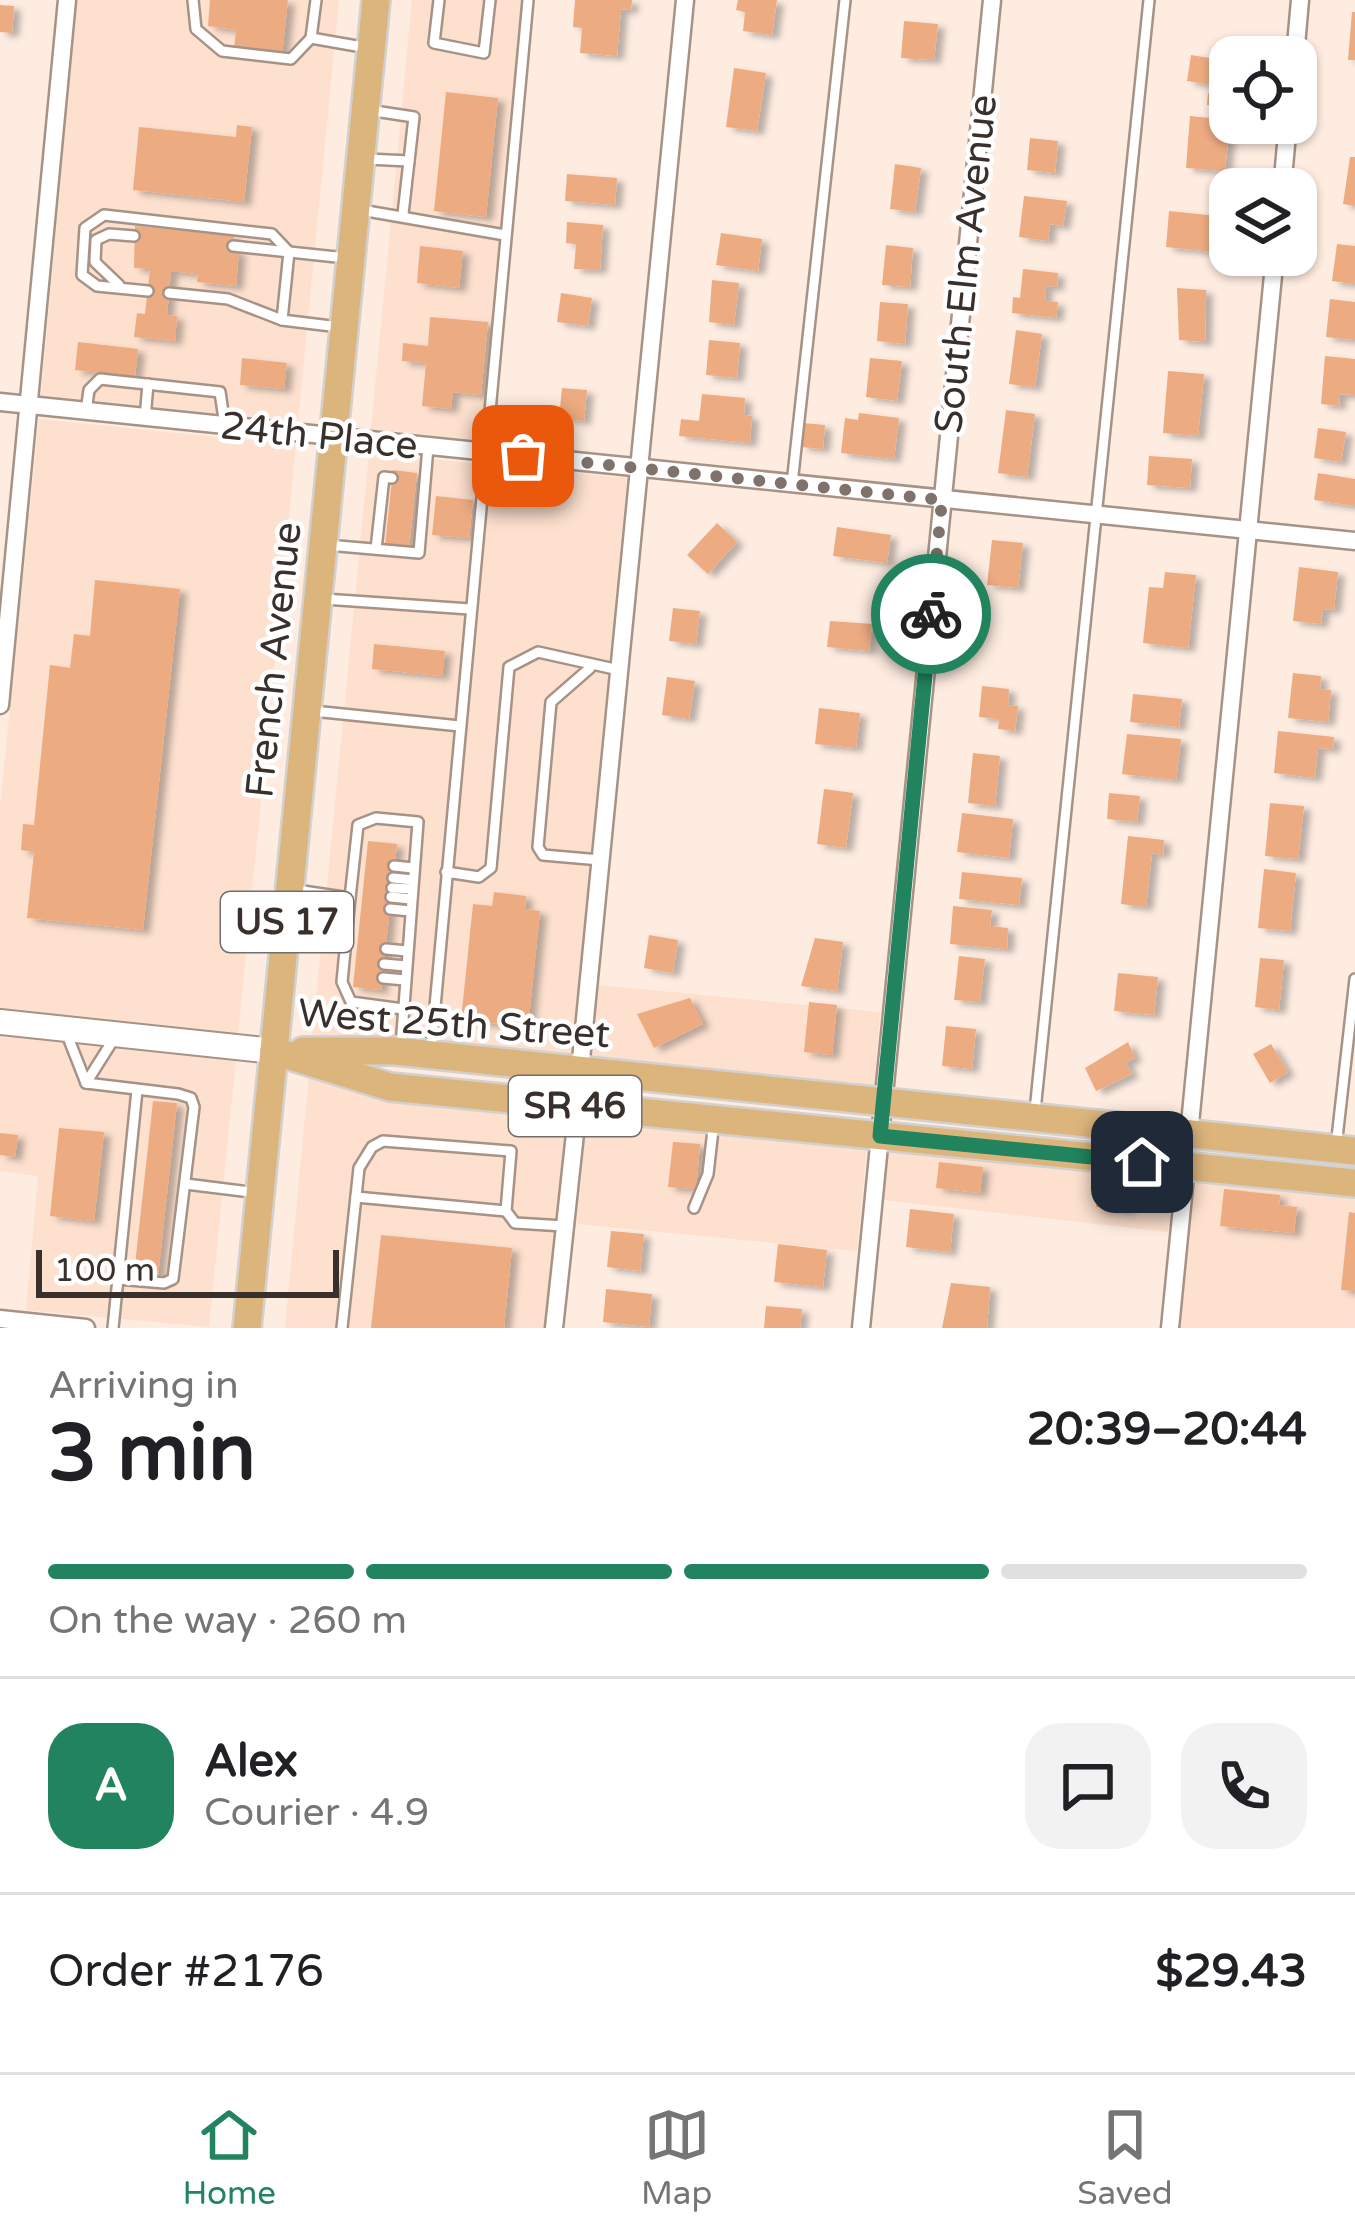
<!DOCTYPE html>
<html lang="en">
<head>
<meta charset="utf-8">
<style>
	body { margin:0; font-family:"Varela Round",sans-serif; background:#f2f2f2; color:#202124; height:100vh; display:flex; flex-direction:column; font-size:45px; white-space:nowrap }
	* { box-sizing:border-box; margin:0 }
	p { font-size:39px; color:#757577 }
	.icon { flex:none; width:66px; height:66px; fill:none; stroke:currentColor; stroke-width:2; stroke-linecap:round; stroke-linejoin:round }
	.map { position:relative; height:1328px; overflow:hidden }
	.panel { display:flex; flex-direction:column; background:#fff; flex:1 }
	.panel>* { flex:none }
	.fabs { position:absolute; left:1209px; top:36px; display:grid; gap:24px }
	.fabs a { display:grid; place-items:center; width:108px; height:108px; border-radius:24px; background:#fff; box-shadow:0 3px 9px #0004; font-size:60px }
	.scale { position:absolute; left:36px; bottom:30px; width:303px; box-sizing:border-box; padding-left:12px; border:6px solid #39302b; border-top:0; font-size:33px; line-height:42px; white-space:nowrap; color:#39302b; -webkit-text-stroke:9px #fff; paint-order:stroke }
	.pin { position:absolute; display:grid; place-items:center; width:102px; height:102px; color:#fff; margin:-51px; border-radius:24px; box-shadow:0 6px 18px #0006 }
	.courier { position:absolute; display:grid; place-items:center; width:120px; height:120px; margin:-60px; border:9px solid #21845e; border-radius:50%; background:#fff; color:#222; box-shadow:0 3px 15px #0007 }
	.overview em { font-style:normal; font-weight:700 }
	.overview div { display:flex; flex-direction:column-reverse }
	.overview { display:flex; align-items:center; justify-content:space-between; height:204px; padding:0 48px }
	h1 { font-size:78px; font-weight:700; line-height:90px }
	.bar { display:grid; grid-template-columns:repeat(4,1fr); gap:18px 12px; align-content:center; height:144px; padding:0 48px }
	.bar i { height:15px; border-radius:9px; background:#e0e0e0 }
	.bar .active { background:#21845e }
	.bar p { grid-column:span 4 }
	.line { display:flex; align-items:center; gap:30px; padding:0 48px; border-top:3px solid #e0e0e0 }
	.line div { flex:1 }
	.round { display:grid; place-items:center; flex:none; width:126px; height:126px; border-radius:36px; background:#f2f2f2 }
	.tab-bar { display:flex; justify-content:space-around; align-items:center; height:168px; border-top:3px solid #e0e0e0; background:#fff; font-size:33px; color:#757577 }
	.tab-bar a { display:grid; justify-items:center; gap:6px }
	.tab-bar .active { color:#21845e }
	.map>svg:first-child { display:block }
	.built { fill:#fde0ce }
	.building { fill:#edab81; filter:url(#shadow) }
	.lines { fill:none; stroke-linecap:round; stroke-linejoin:round }
	.service-casing { stroke:#a79286; stroke-width:14 }
	.minor-casing { stroke:#a79286; stroke-width:21 }
	.secondary-casing { stroke:#a79286; stroke-width:28 }
	.primary-casing { stroke:#d3d1d0; stroke-width:32 }
	.service { stroke:#fff; stroke-width:9 }
	.minor { stroke:#fff; stroke-width:16 }
	.secondary { stroke:#fff; stroke-width:24 }
	.primary { stroke:#dcb57c; stroke-width:27 }
	.done { stroke:#7e726b; stroke-width:12; stroke-dasharray:0 21.6 }
	.route { stroke:#21845e; stroke-width:15 }
	.labels { text-anchor:middle; dominant-baseline:central; stroke-width:9; stroke-linejoin:round; paint-order:stroke }
	.shield { fill:#fff; stroke:#746e6b; stroke-width:3 }
	.shield-label { font-size:36px; font-weight:bold; fill:#39302b }
	.street-label { font-size:39px; fill:#39302b; stroke:#fff }
</style>
</head>
<body>
<div class="map">
<svg width="1355" height="1328" viewBox="0 0 1355 1328">
	<defs>
		<filter id="shadow"><feDropShadow dx="7" dy="4" stdDeviation="3" flood-color="#0004"/></filter>
	</defs>
	<rect width="100%" height="100%" fill="#feece1"/>
	<g class="built">
		<path d="M 77,0 L 339,0 L 298,422 L 41,395 Z"/>
		<path d="M 412,0 L 530,0 L 490,441 L 371,429 Z"/>
		<path d="M 39,419 L 296,445 L 238,1035 L 0,1010 L 0,807 Z"/>
		<path d="M 369,453 L 627,478 L 571,1057 L 312,1039 Z"/>
		<path d="M 599,985 L 880,1012 L 874,1086 L 592,1058 Z"/>
		<path d="M 0,1034 L 236,1059 L 209,1327 L 26,1310 L 38,1176 L 0,1171 Z"/>
		<path d="M 309,1074 L 567,1117 L 544,1328 L 285,1328 Z"/>
		<path d="M 587,1118 L 867,1145 L 857,1251 L 577,1224 Z"/>
		<path d="M 889,1147 L 1174,1178 L 1168,1232 L 883,1200 Z"/>
		<path d="M 1193,1182 L 1355,1198 L 1355,1328 L 1178,1328 Z"/>
	</g>
	<g class="building">
		<path d="M 210,0 L 288,0 L 282,55 L 234,50 L 236,30 L 208,26 Z"/>
		<path d="M 575,0 L 632,0 L 631,10 L 621,9 L 617,56 L 580,53 L 582,28 L 573,27 Z"/>
		<path d="M 738,0 L 777,0 L 772,35 L 743,31 L 745,12 L 736,10 Z"/>
		<path d="M 0,5 L 14,6 L 12,33 L 0,32 Z"/>
		<path d="M 1352,12 L 1355,12 L 1355,60 L 1348,60 Z"/>
		<path d="M 904,21 L 938,24 L 934,60 L 901,58 Z"/>
		<path d="M 1191,55 L 1228,61 L 1224,87 L 1187,81 Z"/>
		<path d="M 734,68 L 766,73 L 757,131 L 726,127 Z"/>
		<path d="M 446,92 L 498,98 L 486,217 L 434,211 Z"/>
		<path d="M 1208,93 L 1230,94 L 1229,106 L 1207,105 Z"/>
		<path d="M 1190,116 L 1230,120 L 1225,171 L 1186,168 Z"/>
		<path d="M 237,125 L 252,127 L 244,202 L 133,190 L 139,127 L 236,137 Z"/>
		<path d="M 1030,138 L 1058,141 L 1055,173 L 1027,170 Z"/>
		<path d="M 1350,157 L 1355,157 L 1355,206 L 1343,204 Z"/>
		<path d="M 895,164 L 921,168 L 915,212 L 890,209 Z"/>
		<path d="M 567,174 L 617,178 L 615,205 L 565,201 Z"/>
		<path d="M 1024,196 L 1067,201 L 1063,226 L 1050,224 L 1048,241 L 1019,237 Z"/>
		<path d="M 1169,211 L 1217,216 L 1214,252 L 1166,247 Z"/>
		<path d="M 567,222 L 603,225 L 600,270 L 574,269 L 576,244 L 566,243 Z"/>
		<path d="M 135,226 L 234,236 L 232,250 L 239,251 L 236,286 L 197,282 L 198,274 L 171,271 L 167,315 L 177,316 L 175,341 L 134,337 L 137,313 L 145,314 L 150,269 L 134,268 Z"/>
		<path d="M 721,233 L 762,239 L 758,271 L 716,265 Z"/>
		<path d="M 1337,244 L 1355,246 L 1355,284 L 1332,281 Z"/>
		<path d="M 886,245 L 913,248 L 910,287 L 882,285 Z"/>
		<path d="M 420,246 L 463,251 L 459,288 L 417,283 Z"/>
		<path d="M 1023,269 L 1058,273 L 1057,287 L 1046,286 L 1045,301 L 1058,302 L 1056,318 L 1012,313 L 1013,297 L 1020,298 Z"/>
		<path d="M 712,280 L 739,283 L 734,325 L 709,322 Z"/>
		<path d="M 1177,288 L 1206,290 L 1205,342 L 1179,340 Z"/>
		<path d="M 561,293 L 592,298 L 588,326 L 557,322 Z"/>
		<path d="M 1330,299 L 1355,302 L 1355,340 L 1326,337 Z"/>
		<path d="M 880,302 L 908,304 L 905,344 L 877,341 Z"/>
		<path d="M 430,317 L 488,322 L 481,395 L 453,392 L 451,409 L 422,406 L 426,363 L 402,361 L 403,343 L 428,346 Z"/>
		<path d="M 1016,330 L 1042,334 L 1035,387 L 1009,384 Z"/>
		<path d="M 709,340 L 740,343 L 737,378 L 706,375 Z"/>
		<path d="M 78,342 L 138,349 L 135,377 L 75,370 Z"/>
		<path d="M 1325,356 L 1355,359 L 1355,395 L 1340,394 L 1339,406 L 1321,404 Z"/>
		<path d="M 242,358 L 287,363 L 284,389 L 240,385 Z"/>
		<path d="M 870,358 L 902,361 L 897,401 L 866,397 Z"/>
		<path d="M 1168,371 L 1204,374 L 1198,436 L 1163,433 Z"/>
		<path d="M 562,388 L 587,390 L 584,421 L 559,418 Z"/>
		<path d="M 702,394 L 745,398 L 744,415 L 752,416 L 750,443 L 679,436 L 681,419 L 699,421 Z"/>
		<path d="M 1006,410 L 1035,414 L 1027,477 L 998,473 Z"/>
		<path d="M 859,413 L 899,418 L 894,459 L 841,453 L 845,418 L 858,420 Z"/>
		<path d="M 803,423 L 825,425 L 823,449 L 801,447 Z"/>
		<path d="M 1318,428 L 1346,432 L 1341,462 L 1314,458 Z"/>
		<path d="M 1149,456 L 1192,459 L 1190,488 L 1147,485 Z"/>
		<path d="M 393,470 L 417,473 L 409,548 L 385,545 Z"/>
		<path d="M 1318,473 L 1355,479 L 1355,506 L 1314,500 Z"/>
		<path d="M 436,496 L 473,500 L 469,538 L 432,535 Z"/>
		<path d="M 717,523 L 737,542 L 708,574 L 687,555 Z"/>
		<path d="M 837,527 L 891,535 L 887,563 L 833,556 Z"/>
		<path d="M 992,540 L 1023,543 L 1018,588 L 987,585 Z"/>
		<path d="M 1299,567 L 1338,572 L 1334,610 L 1323,609 L 1321,624 L 1293,621 Z"/>
		<path d="M 1165,572 L 1196,575 L 1188,648 L 1143,643 L 1149,587 L 1163,588 Z"/>
		<path d="M 95,580 L 180,589 L 143,930 L 27,918 L 34,852 L 21,850 L 23,824 L 34,825 L 50,665 L 70,668 L 74,634 L 90,636 Z"/>
		<path d="M 673,608 L 700,611 L 696,644 L 669,641 Z"/>
		<path d="M 830,621 L 872,624 L 869,651 L 827,647 Z"/>
		<path d="M 374,644 L 445,651 L 442,676 L 372,669 Z"/>
		<path d="M 1293,673 L 1321,676 L 1320,689 L 1331,690 L 1328,722 L 1288,718 Z"/>
		<path d="M 667,677 L 695,681 L 689,719 L 662,715 Z"/>
		<path d="M 982,686 L 1009,689 L 1008,705 L 1018,706 L 1015,731 L 998,729 L 999,719 L 979,717 Z"/>
		<path d="M 1133,694 L 1182,699 L 1179,727 L 1130,722 Z"/>
		<path d="M 819,708 L 860,713 L 856,748 L 815,744 Z"/>
		<path d="M 1278,731 L 1334,737 L 1333,749 L 1318,748 L 1315,778 L 1274,773 Z"/>
		<path d="M 1127,734 L 1181,739 L 1176,780 L 1122,774 Z"/>
		<path d="M 973,753 L 1000,756 L 995,806 L 968,803 Z"/>
		<path d="M 824,789 L 853,793 L 846,848 L 817,844 Z"/>
		<path d="M 1109,793 L 1140,796 L 1137,822 L 1107,819 Z"/>
		<path d="M 1270,803 L 1304,806 L 1298,859 L 1265,856 Z"/>
		<path d="M 962,813 L 1013,819 L 1009,858 L 957,852 Z"/>
		<path d="M 1128,836 L 1164,840 L 1163,855 L 1152,853 L 1146,907 L 1121,904 Z"/>
		<path d="M 368,841 L 397,844 L 381,990 L 353,987 Z"/>
		<path d="M 1264,869 L 1296,873 L 1290,931 L 1258,928 Z"/>
		<path d="M 962,872 L 1022,878 L 1019,905 L 959,899 Z"/>
		<path d="M 494,892 L 526,896 L 525,909 L 540,911 L 528,1027 L 461,1020 L 473,904 L 492,906 Z"/>
		<path d="M 953,906 L 992,910 L 990,926 L 1008,928 L 1007,949 L 950,944 Z"/>
		<path d="M 649,935 L 678,940 L 673,973 L 644,968 Z"/>
		<path d="M 815,938 L 843,942 L 837,991 L 801,986 Z"/>
		<path d="M 959,956 L 985,959 L 980,1002 L 954,1000 Z"/>
		<path d="M 1260,958 L 1284,960 L 1279,1010 L 1255,1007 Z"/>
		<path d="M 1118,973 L 1158,977 L 1154,1015 L 1114,1011 Z"/>
		<path d="M 690,998 L 703,1024 L 654,1048 L 637,1014 Z"/>
		<path d="M 809,1002 L 837,1005 L 832,1055 L 804,1052 Z"/>
		<path d="M 946,1026 L 976,1029 L 972,1069 L 942,1066 Z"/>
		<path d="M 1128,1042 L 1135,1058 L 1126,1062 L 1132,1074 L 1096,1091 L 1085,1068 Z"/>
		<path d="M 1271,1044 L 1288,1072 L 1270,1083 L 1253,1054 Z"/>
		<path d="M 153,1101 L 177,1103 L 158,1276 L 134,1274 Z"/>
		<path d="M 59,1128 L 104,1132 L 94,1221 L 50,1216 Z"/>
		<path d="M 0,1133 L 18,1135 L 15,1157 L 0,1155 Z"/>
		<path d="M 673,1142 L 700,1144 L 696,1189 L 668,1187 Z"/>
		<path d="M 939,1162 L 983,1167 L 980,1193 L 936,1188 Z"/>
		<path d="M 1099,1178 L 1131,1181 L 1128,1210 L 1096,1207 Z"/>
		<path d="M 1224,1189 L 1280,1195 L 1279,1205 L 1297,1207 L 1294,1233 L 1220,1226 Z"/>
		<path d="M 910,1209 L 954,1214 L 950,1252 L 906,1247 Z"/>
		<path d="M 1349,1212 L 1355,1213 L 1355,1291 L 1341,1290 Z"/>
		<path d="M 611,1231 L 644,1234 L 640,1271 L 607,1267 Z"/>
		<path d="M 381,1235 L 512,1248 L 504,1328 L 371,1328 Z"/>
		<path d="M 778,1244 L 827,1250 L 823,1287 L 774,1282 Z"/>
		<path d="M 951,1283 L 990,1287 L 987,1328 L 942,1328 Z"/>
		<path d="M 606,1289 L 652,1294 L 649,1327 L 603,1322 Z"/>
		<path d="M 766,1306 L 802,1309 L 800,1328 L 764,1328 Z"/>
	</g>
	<g class="lines">
		<defs>
			<g id="service">
				<path d="M 193,0 L 196,29 L 222,51 L 291,59 L 311,38"/>
				<path d="M 316,0 L 311,38 L 368,48"/>
				<path d="M 439,0 L 434,43 L 484,53 L 490,0"/>
				<path d="M 368,110 L 414,117 L 403,214"/>
				<path d="M 367,159 L 409,161"/>
				<path d="M 361,210 L 505,235"/>
				<path d="M 233,246 L 346,258"/>
				<path d="M 289,252 L 282,320 L 339,327"/>
				<path d="M 119,285 L 95,262 L 96,240 L 109,234 L 134,236"/>
				<path d="M 148,291 L 97,286 L 82,275 L 85,228 L 104,215 L 272,234 L 289,252"/>
				<path d="M 169,293 L 228,299 L 282,320"/>
				<path d="M 86,412 L 89,390 L 100,379 L 220,392 L 225,426"/>
				<path d="M 145,418 L 148,384"/>
				<path d="M 792,484 L 845,0"/>
				<path d="M 327,545 L 419,553 L 428,447"/>
				<path d="M 376,549 L 384,477 L 392,478"/>
				<path d="M 324,599 L 470,609"/>
				<path d="M 590,668 L 551,702 L 538,847 L 543,855 L 600,860"/>
				<path d="M 313,711 L 460,726"/>
				<path d="M 394,866 L 413,868"/>
				<path d="M 446,872 L 479,877 L 491,868 L 509,667 L 538,652 L 619,670"/>
				<path d="M 393,878 L 413,880"/>
				<path d="M 392,888 L 412,889"/>
				<path d="M 296,890 L 350,898 L 358,825 L 376,818 L 418,822 L 401,1046"/>
				<path d="M 391,897 L 411,899"/>
				<path d="M 350,898 L 342,982 L 351,1002 L 403,1009"/>
				<path d="M 390,909 L 410,911"/>
				<path d="M 386,949 L 407,951"/>
				<path d="M 384,964 L 406,966"/>
				<path d="M 383,978 L 405,980"/>
				<path d="M 66,1032 L 86,1083"/>
				<path d="M 431,1050 L 528,0"/>
				<path d="M 86,1083 L 178,1094 L 191,1098 L 194,1107 L 173,1279 L 164,1283 L 118,1279"/>
				<path d="M 86,1083 L 115,1037"/>
				<path d="M 1035,1111 L 1149,0"/>
				<path d="M 1336,1147 L 1355,979"/>
				<path d="M 186,1184 L 258,1193"/>
				<path d="M 356,1197 L 506,1211"/>
				<path d="M 694,1208 L 708,1174 L 714,1121"/>
				<path d="M 113,1328 L 137,1090"/>
				<path d="M 342,1328 L 359,1168 L 372,1147 L 383,1141 L 511,1151 L 506,1211 L 515,1223 L 564,1226"/>
			</g>
			<g id="minor">
				<path d="M 1295,57 L 1300,0"/>
				<path d="M 1282,189 L 1288,123"/>
				<path d="M 0,402 L 1355,541"/>
				<path d="M 0,705 L 67,0"/>
				<path d="M 580,1070 L 685,0"/>
				<path d="M 1189,1134 L 1275,255"/>
				<path d="M 0,1319 L 86,1328"/>
				<path d="M 554,1328 L 578,1106"/>
				<path d="M 861,1328 L 992,0"/>
				<path d="M 1170,1328 L 1186,1166"/>
			</g>
			<path id="secondary" d="M 0,1022 L 274,1051"/>
			<g id="primary">
				<path d="M 274,1051 L 390,1087 L 1355,1183"/>
				<path d="M 303,1051 L 395,1051 L 1355,1151"/>
				<path d="M 247,1328 L 376,0"/>
			</g>
		</defs>
		<use href="#service" class="service-casing"/>
		<use href="#minor" class="minor-casing"/>
		<use href="#secondary" class="secondary-casing"/>
		<use href="#primary" class="primary-casing"/>
		<use href="#service" class="service"/>
		<use href="#minor" class="minor"/>
		<use href="#secondary" class="secondary"/>
		<use href="#primary" class="primary"/>
	</g>
	<g class="lines">
		<path class="done" d="M 523,456 L 942,500 L 931,614"/>
		<path class="route" d="M 931,614 L 880,1136 L 1142,1162"/>
	</g>
	<g class="labels">
		<g class="shield">
			<rect x="221" y="892" width="132" height="60" rx="9"/>
			<rect x="509" y="1076" width="132" height="60" rx="9"/>
		</g>
		<g class="shield-label">
			<text x="287" y="922">US 17</text>
			<text x="575" y="1106">SR 46</text>
		</g>
		<g class="street-label">
			<text transform="translate(966 264) rotate(-84)">South Elm Avenue</text>
			<text transform="translate(319 436) rotate(6)">24th Place</text>
			<text transform="translate(274 660) rotate(-84)">French Avenue</text>
			<text transform="translate(454 1024) rotate(4)">West 25th Street</text>
		</g>
	</g>
</svg>
<div class="fabs">
<a><svg class="icon" aria-label="locate" viewBox="0 0 24 24"><circle cx="12" cy="12" r="6"/><path d="M12 2v4M12 18v4M2 12h4M18 12h4"/></svg></a>
<a><svg class="icon" aria-label="layers" viewBox="0 0 24 24"><path d="M12 4l9 5-9 5-9-5zM3 14l9 5 9-5"/></svg></a>
</div>
<div class="scale">100 m</div>
<div class="pin" style="left:523px;top:456px;background:#ea580c"><svg class="icon" aria-label="bag" viewBox="0 0 24 24"><path d="M5 8h14l-1 12H6zM9 8a3 3 0 0 1 6 0"/></svg></div>
<div class="pin" style="left:1142px;top:1162px;background:#1f2937"><svg class="icon" aria-label="home" viewBox="0 0 24 24"><path d="M3 11l9-7 9 7M6 9v11h12V9"/></svg></div>
<div class="courier" style="left:931px;top:614px"><svg class="icon" aria-label="bike" viewBox="0 0 24 24"><circle cx="6" cy="16" r="4"/><circle cx="18" cy="16" r="4"/><path d="M6 16l4-8h5l3 8M10 8l3 8H6M13 5h3"/></svg></div>
</div>
<section class="panel">
<div class="overview"><div><h1>3 min</h1><p>Arriving in</p></div><em>20:39–20:44</em></div>
<div class="bar"><i class="active"></i><i class="active"></i><i class="active"></i><i></i><p>On the way · 260 m</p></div>
<div class="line" style="height:216px"><b class="round" style="background:#21845e;color:#fff">A</b><div><b>Alex</b><p>Courier · 4.9</p></div><a class="round"><svg class="icon" aria-label="chat" viewBox="0 0 24 24"><path d="M4 5h16v11H9l-5 4z"/></svg></a><a class="round"><svg class="icon" aria-label="phone" viewBox="0 0 24 24"><path d="M5 4h4l2 5-3 2q2 4 5 5l2-3 5 2v4C11 20 4 13 5 4z"/></svg></a></div>
<div class="line" style="height:156px"><div>Order #2176</div><b>$29.43</b></div>
</section>
<nav class="tab-bar">
<a class="active"><svg class="icon" aria-label="home" viewBox="0 0 24 24"><path d="M3 11l9-7 9 7M6 9v11h12V9"/></svg>Home</a>
<a><svg class="icon" aria-label="map" viewBox="0 0 24 24"><path d="M3 6l6-2 6 2 6-2v14l-6 2-6-2-6 2zM9 4v14M15 6v14"/></svg>Map</a>
<a><svg class="icon" aria-label="saved" viewBox="0 0 24 24"><path d="M7 4h10v16l-5-4-5 4z"/></svg>Saved</a>
</nav>
</body>
</html>
